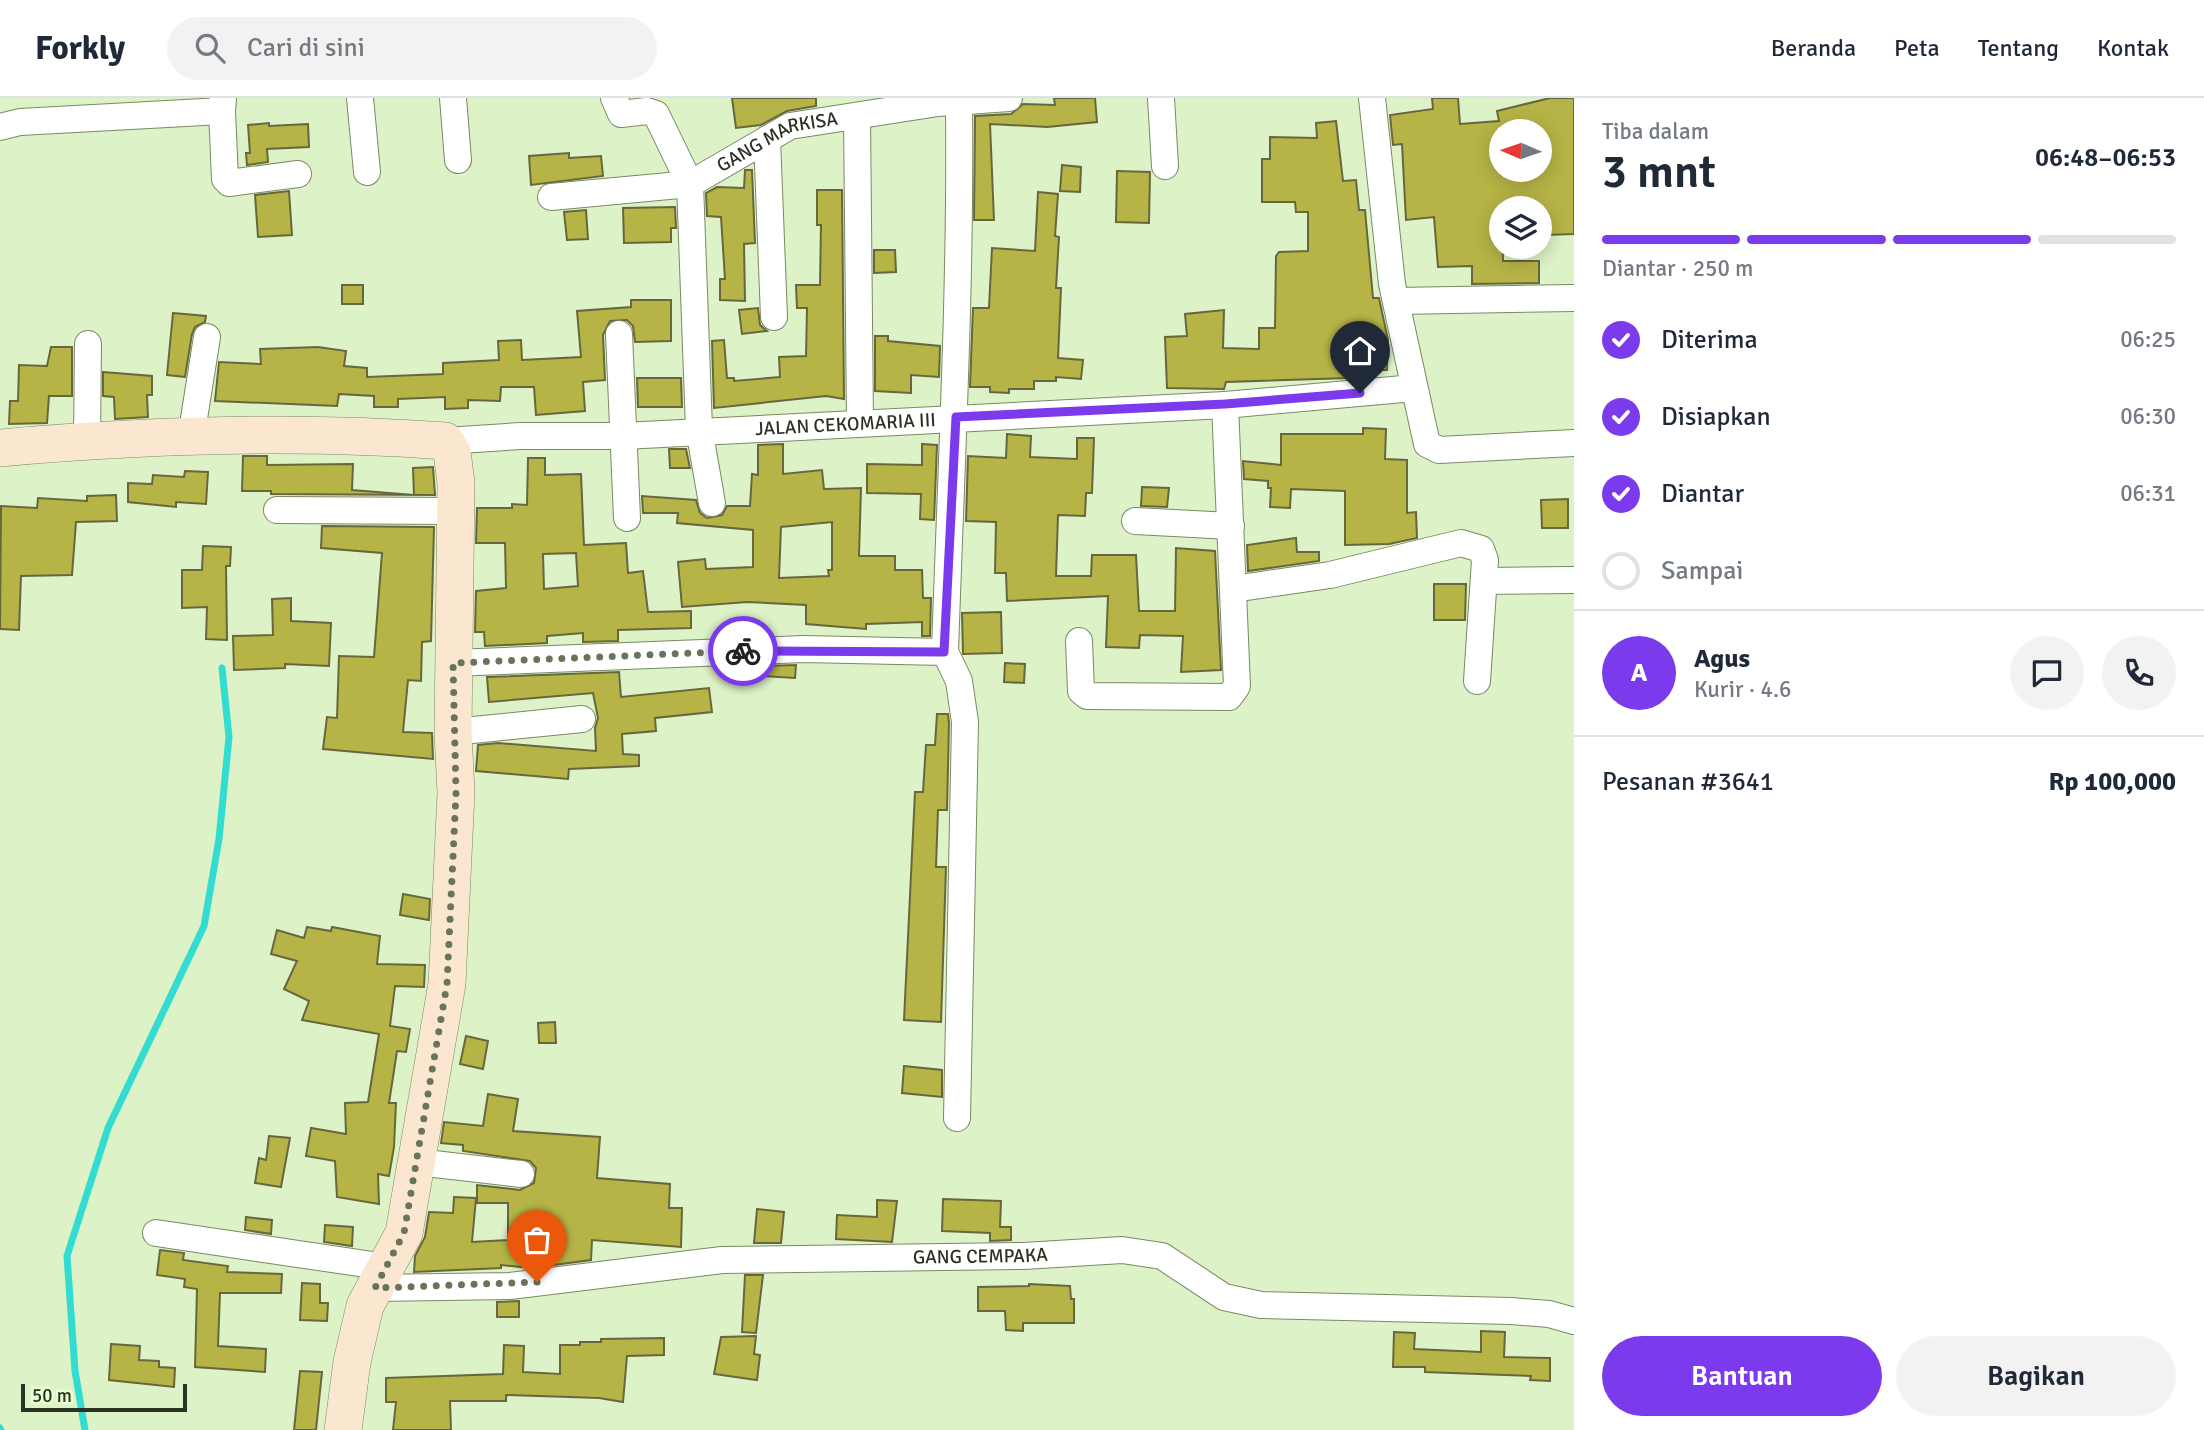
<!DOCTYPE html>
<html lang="id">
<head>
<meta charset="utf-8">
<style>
	body { margin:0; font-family:Signika,sans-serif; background:#f2f2f3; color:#1f2937; height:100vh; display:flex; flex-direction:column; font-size:26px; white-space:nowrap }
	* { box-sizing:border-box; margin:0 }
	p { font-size:23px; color:#747a83 }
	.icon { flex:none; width:38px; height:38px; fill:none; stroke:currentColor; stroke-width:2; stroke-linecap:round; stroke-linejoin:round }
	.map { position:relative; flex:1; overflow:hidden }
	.side { display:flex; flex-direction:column; background:#fff; width:630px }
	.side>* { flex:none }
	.needle { width:46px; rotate:272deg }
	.controls { position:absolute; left:1489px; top:21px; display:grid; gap:14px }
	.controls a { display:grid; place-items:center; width:63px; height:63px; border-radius:50%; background:#fff; box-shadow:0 4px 18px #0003; font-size:35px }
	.scale { position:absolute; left:21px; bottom:18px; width:166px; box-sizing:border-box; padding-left:7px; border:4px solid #2a3221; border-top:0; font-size:19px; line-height:24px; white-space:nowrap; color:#2a3221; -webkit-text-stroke:5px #eaffd4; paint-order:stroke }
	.pin { position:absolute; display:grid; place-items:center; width:60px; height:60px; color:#fff; margin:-72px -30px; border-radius:50% 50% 50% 0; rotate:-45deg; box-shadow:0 0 7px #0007 }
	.pin .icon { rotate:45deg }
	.courier { position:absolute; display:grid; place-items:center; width:70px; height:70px; margin:-35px; border:5px solid #7c3aed; border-radius:50%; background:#fff; color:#222; box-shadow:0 2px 9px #0007 }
	.summary em { font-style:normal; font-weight:600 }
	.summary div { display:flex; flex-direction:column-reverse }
	.summary { display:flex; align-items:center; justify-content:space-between; height:119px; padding:0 28px }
	h1 { font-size:46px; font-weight:600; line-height:52px }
	.bar { display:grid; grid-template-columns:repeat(4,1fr); gap:10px 7px; align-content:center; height:84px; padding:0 28px }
	.bar i { height:9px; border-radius:5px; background:#e0e1e3 }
	.bar .on { background:#7c3aed }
	.bar p { grid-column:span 4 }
	.line { display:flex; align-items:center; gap:18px; padding:0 28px; border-top:2px solid #e0e1e3 }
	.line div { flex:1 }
	.round { display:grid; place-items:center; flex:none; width:74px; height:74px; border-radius:37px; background:#f2f2f3 }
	ol { padding:0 28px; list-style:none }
	li { display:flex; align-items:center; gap:21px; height:77px }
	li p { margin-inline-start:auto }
	li .icon { padding:7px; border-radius:50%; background:#7c3aed; color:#fff; stroke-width:4 }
	li:last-child { color:#747a83 }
	li i { width:38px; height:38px; border:4px solid #e0e1e3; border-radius:50% }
	.action { display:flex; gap:14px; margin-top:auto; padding:14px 28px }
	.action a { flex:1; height:80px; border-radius:42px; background:#7c3aed; color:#fff; font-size:28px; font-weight:600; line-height:80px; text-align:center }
	.action a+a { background:#f2f2f3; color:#1f2937 }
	header { display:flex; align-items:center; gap:42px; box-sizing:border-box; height:98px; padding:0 35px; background:#fff; border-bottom:2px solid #e0e1e3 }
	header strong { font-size:33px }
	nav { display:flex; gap:38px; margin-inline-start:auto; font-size:24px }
	.search { width:490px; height:63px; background:#f2f2f3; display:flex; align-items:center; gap:18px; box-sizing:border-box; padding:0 24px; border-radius:38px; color:#747a83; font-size:26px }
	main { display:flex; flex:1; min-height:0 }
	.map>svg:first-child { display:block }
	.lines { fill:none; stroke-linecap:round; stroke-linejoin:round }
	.stream { stroke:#33dcd1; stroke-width:7 }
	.building { fill:#b6b446; stroke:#67673d; stroke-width:2; fill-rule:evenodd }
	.street-casing { stroke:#788a63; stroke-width:28 }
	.secondary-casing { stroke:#788a63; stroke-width:38 }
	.street { stroke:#fff; stroke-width:26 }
	.secondary { stroke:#fbe7cf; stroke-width:37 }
	.done { stroke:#69755b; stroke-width:7; stroke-dasharray:0 12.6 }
	.route { stroke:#7c3aed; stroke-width:9 }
	.labels { text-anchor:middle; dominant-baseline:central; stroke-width:6; stroke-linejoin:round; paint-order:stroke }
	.street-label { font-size:19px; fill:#2a3221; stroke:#eaffd4 }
</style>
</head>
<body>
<header>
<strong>Forkly</strong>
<div class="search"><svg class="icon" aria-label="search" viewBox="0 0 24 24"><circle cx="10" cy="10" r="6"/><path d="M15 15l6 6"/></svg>Cari di sini</div>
<nav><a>Beranda</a><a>Peta</a><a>Tentang</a><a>Kontak</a></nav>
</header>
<main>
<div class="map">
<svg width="1574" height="1332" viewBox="0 0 1574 1332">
	<rect width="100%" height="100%" fill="#ddf2c7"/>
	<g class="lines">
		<g class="stream">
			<path d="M 0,1330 L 1,1332"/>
			<path d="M 85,1332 L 75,1273 L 67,1158 L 108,1030 L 204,828 L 219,741 L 229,639 L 222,570"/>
		</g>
	</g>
	<g class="building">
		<path d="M 732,0 L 816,0 L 816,8 L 787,13 L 761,27 L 736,30 Z"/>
		<path d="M 1054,0 L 1095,0 L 1097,24 L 1047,29 L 990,26 L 994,122 L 974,122 L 975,18 L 1011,16 L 1023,6 L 1055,7 Z"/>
		<path d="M 1432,0 L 1458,0 L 1460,26 L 1499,23 L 1497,13 L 1550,0 L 1574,0 L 1574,136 L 1546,137 L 1545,121 L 1540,122 L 1540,110 L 1502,110 L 1503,163 L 1539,163 L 1539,185 L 1472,186 L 1472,168 L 1438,169 L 1434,119 L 1406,122 L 1402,46 L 1393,47 L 1390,17 L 1433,11 ZM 1502,33 L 1540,33 L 1540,72 L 1502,72 Z"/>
		<path d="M 1336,23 L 1343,83 L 1356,82 L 1359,112 L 1365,112 L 1373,200 L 1379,200 L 1388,242 L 1387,272 L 1360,272 L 1360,279 L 1350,280 L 1226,284 L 1224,291 L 1167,290 L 1165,239 L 1187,238 L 1185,216 L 1224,212 L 1223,250 L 1259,251 L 1259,230 L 1275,230 L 1276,158 L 1279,154 L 1308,153 L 1308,114 L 1296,114 L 1295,104 L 1262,104 L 1262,61 L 1270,61 L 1270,39 L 1317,40 L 1316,25 Z"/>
		<path d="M 269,25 L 269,28 L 308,26 L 309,49 L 267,51 L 268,64 L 247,67 L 246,55 L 250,55 L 248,27 Z"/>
		<path d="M 569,55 L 569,60 L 601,58 L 603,78 L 531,87 L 529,58 Z"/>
		<path d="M 1062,67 L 1081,69 L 1080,94 L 1060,93 Z"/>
		<path d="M 745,72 L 752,72 L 755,145 L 744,146 L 745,203 L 720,202 L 720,181 L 725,181 L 721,119 L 707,118 L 706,95 L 717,89 L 744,90 Z"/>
		<path d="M 1117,73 L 1150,74 L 1149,125 L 1116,124 Z"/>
		<path d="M 817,92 L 842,92 L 844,301 L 826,298 L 714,310 L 712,243 L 724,242 L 727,280 L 734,280 L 734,283 L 780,279 L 779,259 L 806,258 L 807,210 L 797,210 L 796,187 L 820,187 L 821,127 L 817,127 Z"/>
		<path d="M 289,93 L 292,137 L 258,139 L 255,97 Z"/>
		<path d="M 1038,94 L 1058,96 L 1055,138 L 1059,139 L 1056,190 L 1061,190 L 1058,260 L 1083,262 L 1081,281 L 1056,279 L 1056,283 L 1034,283 L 1034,291 L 1009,291 L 1009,295 L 990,294 L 990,289 L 970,289 L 973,210 L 989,210 L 992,150 L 1035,153 Z"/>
		<path d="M 675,109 L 676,130 L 671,130 L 671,144 L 624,145 L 623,110 Z"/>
		<path d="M 586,112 L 588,141 L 567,142 L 564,114 Z"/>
		<path d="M 874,152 L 895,152 L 896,174 L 874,175 Z"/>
		<rect x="342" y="187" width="21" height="19"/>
		<path d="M 631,202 L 671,202 L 671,243 L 635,244 L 633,228 L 627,222 L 610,223 L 603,237 L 605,282 L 583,284 L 585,313 L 536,317 L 534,289 L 501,289 L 500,303 L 468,302 L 468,310 L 445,311 L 445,299 L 398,301 L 398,309 L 374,309 L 374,298 L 339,296 L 337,308 L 215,303 L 219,264 L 261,266 L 260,251 L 318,249 L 346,253 L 344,268 L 367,270 L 367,279 L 443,276 L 443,265 L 499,262 L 498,243 L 521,242 L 522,262 L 581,259 L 577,213 L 631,209 Z"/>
		<path d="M 758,210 L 760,227 L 767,233 L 742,236 L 739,212 Z"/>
		<path d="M 173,215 L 206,218 L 205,224 L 195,229 L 192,236 L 185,279 L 167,277 Z"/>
		<path d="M 875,238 L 888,238 L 888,243 L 940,248 L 939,279 L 911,277 L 911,295 L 875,293 Z"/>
		<path d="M 51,249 L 72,249 L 72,298 L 49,298 L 47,325 L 9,326 L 10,303 L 18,303 L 19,267 L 47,268 Z"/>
		<path d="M 103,274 L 152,278 L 152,297 L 147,297 L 148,319 L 115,321 L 114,299 L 103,298 Z"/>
		<path d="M 637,280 L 681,280 L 682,309 L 638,309 Z"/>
		<path d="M 1363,330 L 1386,331 L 1385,361 L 1407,362 L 1407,415 L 1416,414 L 1417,440 L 1389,446 L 1345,447 L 1345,393 L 1291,391 L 1290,410 L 1270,409 L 1271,390 L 1268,390 L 1268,383 L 1244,381 L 1243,363 L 1281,367 L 1281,336 L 1363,336 Z"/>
		<path d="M 1007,336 L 1031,338 L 1030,359 L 1077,361 L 1077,340 L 1094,340 L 1092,395 L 1086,395 L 1085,418 L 1058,417 L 1056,478 L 1091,478 L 1092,457 L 1136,457 L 1139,513 L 1175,513 L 1176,450 L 1215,453 L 1221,572 L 1181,574 L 1183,538 L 1140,537 L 1139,550 L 1106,549 L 1108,498 L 1007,503 L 1006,475 L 995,475 L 996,424 L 966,423 L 968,358 L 1006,360 Z"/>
		<path d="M 783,346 L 783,376 L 822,372 L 824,391 L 861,390 L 859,458 L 895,458 L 895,472 L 922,472 L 923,500 L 931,500 L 930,538 L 922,538 L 922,524 L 866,526 L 866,531 L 806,526 L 806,507 L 747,504 L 682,509 L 678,464 L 705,461 L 706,471 L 753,469 L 753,432 L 677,425 L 678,415 L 643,415 L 642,398 L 696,402 L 700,415 L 707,420 L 722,417 L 727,408 L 750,408 L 752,376 L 758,377 L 758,347 ZM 832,424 L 832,472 L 828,472 L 829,478 L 779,480 L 781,429 Z"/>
		<path d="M 922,346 L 937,347 L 934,422 L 920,421 L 921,396 L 867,395 L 867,366 L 922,367 Z"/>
		<path d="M 669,351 L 686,351 L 690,370 L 670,370 Z"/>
		<path d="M 243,358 L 267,358 L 267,367 L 353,366 L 352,392 L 414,397 L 413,370 L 433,369 L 435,397 L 271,396 L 271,393 L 242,393 Z"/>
		<path d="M 528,360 L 545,360 L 545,377 L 581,376 L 584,447 L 626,445 L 628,475 L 643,473 L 648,514 L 691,513 L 691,530 L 618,532 L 618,543 L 583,544 L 583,535 L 547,538 L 547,545 L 485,548 L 484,534 L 475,534 L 476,493 L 506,490 L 505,445 L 476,445 L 477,410 L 512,410 L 512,406 L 527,407 ZM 576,455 L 578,488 L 544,491 L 543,456 Z"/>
		<path d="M 185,373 L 208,374 L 206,406 L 176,404 L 176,409 L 128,404 L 128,385 L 152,386 L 153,377 L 184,379 Z"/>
		<path d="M 1142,389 L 1169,390 L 1167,409 L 1141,408 Z"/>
		<path d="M 116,397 L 117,423 L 76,424 L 72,477 L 21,478 L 19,532 L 0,531 L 1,408 L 37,410 L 38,400 L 87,403 L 87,398 Z"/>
		<path d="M 1568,401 L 1568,430 L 1542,430 L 1541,402 Z"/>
		<path d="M 322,428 L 434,429 L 431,543 L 422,544 L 421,583 L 408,582 L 403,634 L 432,635 L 433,661 L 323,651 L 327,619 L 337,620 L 339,558 L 374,559 L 382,455 L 321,450 Z"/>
		<path d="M 1296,440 L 1297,454 L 1319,454 L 1319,463 L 1248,473 L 1247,447 Z"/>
		<path d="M 203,448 L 231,449 L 230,468 L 226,468 L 227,542 L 206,541 L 207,509 L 182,510 L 182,472 L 202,472 Z"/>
		<path d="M 1434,486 L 1466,486 L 1465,522 L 1434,522 Z"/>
		<path d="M 291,500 L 291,523 L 331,525 L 329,568 L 285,566 L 285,570 L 234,572 L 233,538 L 273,537 L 272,501 Z"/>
		<path d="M 1001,514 L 1002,555 L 963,556 L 962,515 Z"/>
		<path d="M 1005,565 L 1025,566 L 1024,585 L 1004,584 Z"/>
		<path d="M 796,567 L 795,580 L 762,578 L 762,568 Z"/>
		<path d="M 619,574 L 621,599 L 709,590 L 712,614 L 655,620 L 656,633 L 622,636 L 623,656 L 639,657 L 639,668 L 569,671 L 568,681 L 476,673 L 478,647 L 498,645 L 596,653 L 595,630 L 598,620 L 593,595 L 489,604 L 487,579 Z"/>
		<path d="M 937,616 L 948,616 L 949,625 L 947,712 L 938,712 L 936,769 L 946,769 L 941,924 L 904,922 L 915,694 L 923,694 L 926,647 L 935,647 Z"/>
		<path d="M 403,796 L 430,801 L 429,822 L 400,817 Z"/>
		<path d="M 307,829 L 331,833 L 332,829 L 380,838 L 377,866 L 425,867 L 424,889 L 395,888 L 390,928 L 410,931 L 406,954 L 397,953 L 389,1005 L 396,1005 L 394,1049 L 389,1078 L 378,1076 L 379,1106 L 337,1099 L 335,1063 L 306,1058 L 311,1030 L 346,1036 L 345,1005 L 368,1004 L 379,936 L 302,922 L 309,903 L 284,891 L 297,863 L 271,856 L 277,832 L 304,840 Z"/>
		<path d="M 555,924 L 556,945 L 539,945 L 538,925 Z"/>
		<path d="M 466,938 L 488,943 L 483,971 L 460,966 Z"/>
		<path d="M 904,968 L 942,972 L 942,999 L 902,995 Z"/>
		<path d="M 488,996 L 518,1001 L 513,1033 L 600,1039 L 597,1080 L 670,1086 L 669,1110 L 682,1110 L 681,1149 L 592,1142 L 591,1162 L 531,1170 L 501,1167 L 501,1170 L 414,1174 L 415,1158 L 425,1139 L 429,1114 L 453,1115 L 454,1099 L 476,1100 L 472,1144 L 508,1142 L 508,1105 L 477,1105 L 477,1087 L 520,1092 L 534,1085 L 536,1070 L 530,1063 L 463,1053 L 463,1047 L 441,1045 L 444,1024 L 483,1028 Z"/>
		<path d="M 269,1038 L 290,1040 L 281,1089 L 255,1085 L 259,1060 L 266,1062 Z"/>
		<path d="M 943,1101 L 1001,1103 L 1000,1129 L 1011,1129 L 1011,1142 L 990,1143 L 990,1135 L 942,1133 Z"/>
		<path d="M 877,1102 L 897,1103 L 892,1144 L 836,1141 L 837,1117 L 877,1119 Z"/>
		<path d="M 757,1111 L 784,1114 L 781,1145 L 754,1145 Z"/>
		<path d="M 246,1119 L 272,1122 L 271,1136 L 245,1132 Z"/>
		<path d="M 325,1127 L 353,1129 L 352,1148 L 324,1144 Z"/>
		<path d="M 160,1152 L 184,1155 L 183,1162 L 228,1168 L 227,1174 L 282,1176 L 281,1195 L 220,1195 L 218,1248 L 266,1251 L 265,1274 L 195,1269 L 197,1191 L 184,1189 L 185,1181 L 157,1177 Z"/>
		<path d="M 745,1177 L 763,1177 L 756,1235 L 742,1234 Z"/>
		<path d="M 302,1185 L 320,1186 L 320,1205 L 328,1205 L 327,1223 L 300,1222 Z"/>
		<path d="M 1029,1186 L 1070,1188 L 1071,1201 L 1074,1201 L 1074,1225 L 1023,1225 L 1023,1233 L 1006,1232 L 1005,1213 L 978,1213 L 978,1189 L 1029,1188 Z"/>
		<path d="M 519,1203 L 519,1219 L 497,1219 L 497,1204 Z"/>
		<path d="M 1481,1233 L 1505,1234 L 1504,1259 L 1550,1260 L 1550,1283 L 1530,1282 L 1531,1278 L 1425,1274 L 1425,1269 L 1393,1269 L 1394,1234 L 1415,1235 L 1414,1251 L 1481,1254 Z"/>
		<path d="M 756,1238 L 754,1256 L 760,1257 L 757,1282 L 714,1276 L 721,1239 Z"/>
		<path d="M 664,1240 L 664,1257 L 627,1258 L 623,1304 L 599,1300 L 506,1297 L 506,1303 L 450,1303 L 451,1332 L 393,1332 L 396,1304 L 386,1304 L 386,1280 L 503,1276 L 504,1247 L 524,1248 L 523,1274 L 560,1276 L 560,1247 L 580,1247 L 580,1244 L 601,1244 L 601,1241 Z"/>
		<path d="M 111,1246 L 140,1248 L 139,1262 L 159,1263 L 159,1269 L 175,1270 L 174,1289 L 109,1282 Z"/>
		<path d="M 300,1273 L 322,1274 L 316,1332 L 294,1332 Z"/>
	</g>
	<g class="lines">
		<defs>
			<g id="street">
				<path d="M 360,0 L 367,74"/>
				<path d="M 453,0 L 458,62"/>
				<path d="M 614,0 L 621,16 L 647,13 L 656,16 L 690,86 L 699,331 L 712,405"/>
				<path d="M 1161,0 L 1165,68"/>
				<path d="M 1372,0 L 1392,186 L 1427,346 L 1439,352 L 1574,345"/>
				<path d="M 222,13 L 225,81 L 229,85 L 298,76"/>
				<path d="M 857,18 L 860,325"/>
				<path d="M 0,29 L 20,24 L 222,13 L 223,0"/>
				<path d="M 767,41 L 774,219"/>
				<path id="s1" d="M 551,99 L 690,86 L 790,28 L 938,5 L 1009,0"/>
				<path d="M 1396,203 L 1574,200"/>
				<path d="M 619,236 L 627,420"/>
				<path d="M 191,339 L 207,239"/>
				<path d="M 87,343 L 88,246"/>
				<path id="s2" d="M 445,343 L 520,338 L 624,338 L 1225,307 L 1414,290"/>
				<path d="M 277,412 L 455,413"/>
				<path d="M 1135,423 L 1231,428"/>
				<path d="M 1484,483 L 1574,482"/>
				<path d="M 1233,491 L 1330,477 L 1461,445 L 1481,451 L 1485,462 L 1477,583"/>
				<path d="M 1079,543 L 1081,593 L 1087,598 L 1229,599 L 1237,588 L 1225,307"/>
				<path d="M 453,565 L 803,551 L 945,554"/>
				<path d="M 453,634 L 582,621"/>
				<path d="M 957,1020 L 965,624 L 959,583 L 945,554 C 951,371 961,189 959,6"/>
				<path d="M 417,1064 L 521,1076"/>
				<path d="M 156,1135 L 386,1169"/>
				<path id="s3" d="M 375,1190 L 510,1188 L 722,1162 L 1024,1158 L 1122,1152 L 1162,1158 L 1224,1199 L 1261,1207 L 1511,1213 L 1549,1216 L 1574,1223"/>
			</g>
			<path id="secondary" d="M 0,350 C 147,337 297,332 445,343 L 452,354 L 456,385 L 453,634 L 456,695 L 447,886 L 404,1135 L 365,1208 L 352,1264 L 343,1332"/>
		</defs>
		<use href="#street" class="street-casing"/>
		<use href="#secondary" class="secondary-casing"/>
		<use href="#street" class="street"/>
		<use href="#secondary" class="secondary"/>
	</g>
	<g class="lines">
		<path class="done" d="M 537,1184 L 375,1190 L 404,1135 L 447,886 L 456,695 L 453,565 L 743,553"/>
		<path class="route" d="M 743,553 L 944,554 L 956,319 L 1225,306 L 1360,295"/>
	</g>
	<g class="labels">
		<g class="street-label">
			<text stroke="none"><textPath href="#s1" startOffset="238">GANG MARKISA</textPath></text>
			<text stroke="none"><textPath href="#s2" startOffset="401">JALAN CEKOMARIA III</textPath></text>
			<text stroke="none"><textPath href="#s3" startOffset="607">GANG CEMPAKA</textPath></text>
		</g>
	</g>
</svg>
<div class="controls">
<a><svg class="needle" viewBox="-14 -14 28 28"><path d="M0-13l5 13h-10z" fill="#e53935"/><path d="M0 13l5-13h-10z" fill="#747a83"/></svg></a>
<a><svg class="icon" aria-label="layers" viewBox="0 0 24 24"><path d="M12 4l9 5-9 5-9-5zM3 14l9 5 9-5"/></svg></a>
</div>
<div class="scale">50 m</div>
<div class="pin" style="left:537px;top:1184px;background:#ea580c"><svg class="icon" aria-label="bag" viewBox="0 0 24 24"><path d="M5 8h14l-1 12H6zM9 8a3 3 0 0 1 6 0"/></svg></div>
<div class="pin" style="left:1360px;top:295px;background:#1f2937"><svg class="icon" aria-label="home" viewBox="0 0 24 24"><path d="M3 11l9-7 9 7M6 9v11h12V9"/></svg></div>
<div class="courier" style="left:743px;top:553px"><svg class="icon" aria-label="bike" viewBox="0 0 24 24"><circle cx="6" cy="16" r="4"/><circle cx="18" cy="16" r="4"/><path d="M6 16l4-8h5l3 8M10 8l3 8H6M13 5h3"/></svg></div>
</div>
<section class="side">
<div class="summary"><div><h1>3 mnt</h1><p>Tiba dalam</p></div><em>06:48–06:53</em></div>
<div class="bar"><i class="on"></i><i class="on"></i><i class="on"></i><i></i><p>Diantar · 250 m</p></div>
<ol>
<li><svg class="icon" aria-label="check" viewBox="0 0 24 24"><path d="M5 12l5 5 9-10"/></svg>Diterima<p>06:25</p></li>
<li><svg class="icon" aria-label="check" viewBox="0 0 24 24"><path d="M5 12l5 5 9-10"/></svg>Disiapkan<p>06:30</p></li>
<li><svg class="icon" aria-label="check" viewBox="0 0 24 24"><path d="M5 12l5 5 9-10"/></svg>Diantar<p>06:31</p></li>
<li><i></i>Sampai</li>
</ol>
<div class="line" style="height:126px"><b class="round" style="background:#7c3aed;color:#fff">A</b><div><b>Agus</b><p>Kurir · 4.6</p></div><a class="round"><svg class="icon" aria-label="chat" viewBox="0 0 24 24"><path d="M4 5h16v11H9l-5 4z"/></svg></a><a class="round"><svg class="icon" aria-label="phone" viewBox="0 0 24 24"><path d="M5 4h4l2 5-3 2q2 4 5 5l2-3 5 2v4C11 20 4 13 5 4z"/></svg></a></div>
<div class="line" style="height:91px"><div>Pesanan #3641</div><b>Rp 100,000</b></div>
<div class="action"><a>Bantuan</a><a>Bagikan</a></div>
</section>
</main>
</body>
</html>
